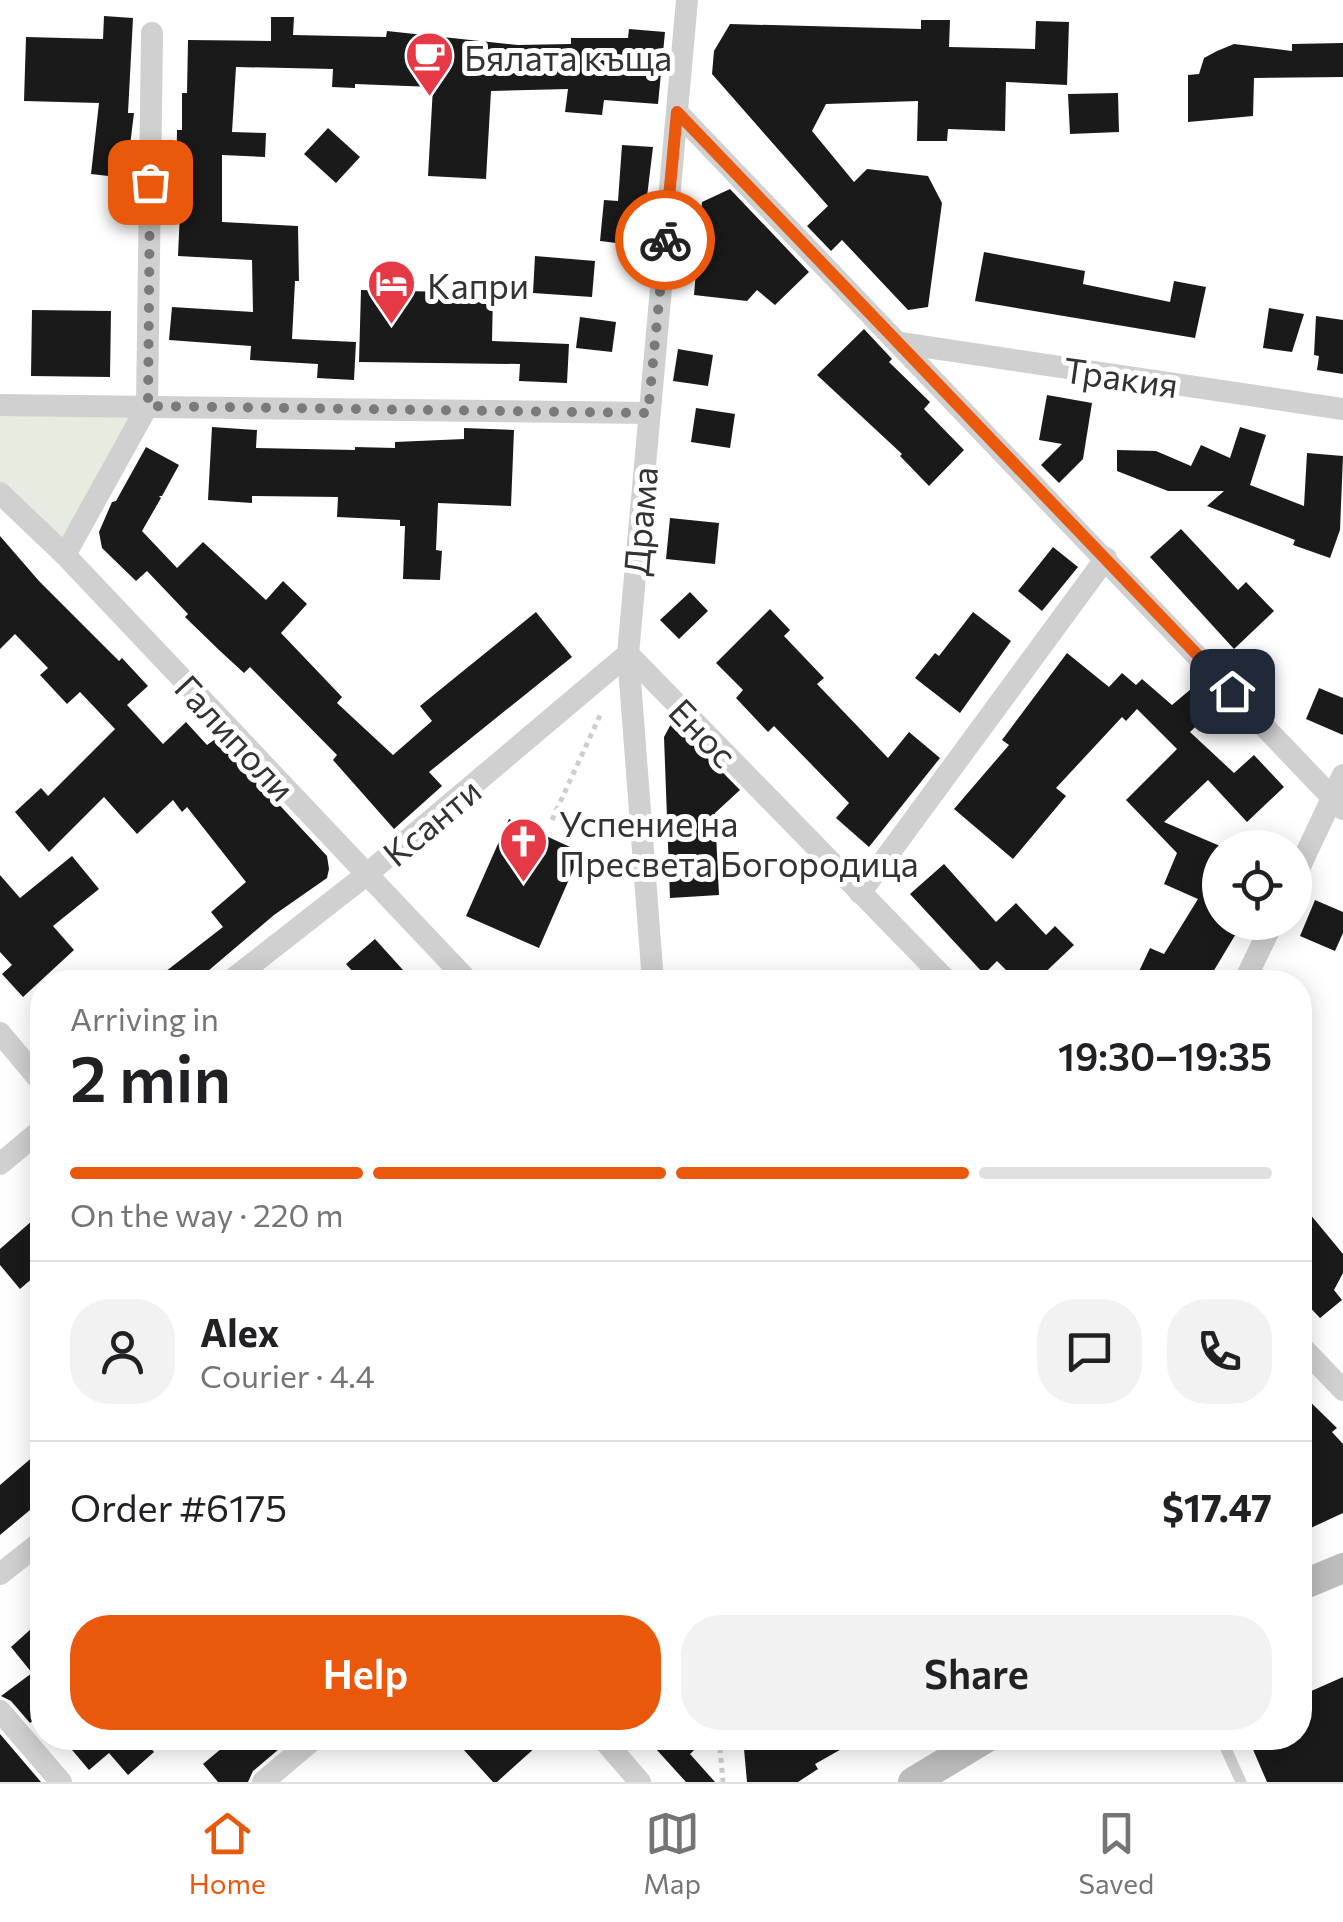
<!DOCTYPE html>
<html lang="en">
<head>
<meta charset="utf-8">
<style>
	body { margin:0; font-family:Commissioner,sans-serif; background:#f2f2f2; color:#202124; height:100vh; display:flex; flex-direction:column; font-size:38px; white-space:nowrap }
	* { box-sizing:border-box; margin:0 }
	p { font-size:32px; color:#757577 }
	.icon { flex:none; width:55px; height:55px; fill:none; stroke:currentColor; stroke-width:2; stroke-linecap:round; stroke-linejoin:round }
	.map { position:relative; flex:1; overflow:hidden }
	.side { position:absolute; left:30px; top:970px; width:1282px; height:780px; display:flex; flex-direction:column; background:#fff; border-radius:40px; box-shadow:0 5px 25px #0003 }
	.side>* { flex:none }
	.buttons { position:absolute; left:1202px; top:830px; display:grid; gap:20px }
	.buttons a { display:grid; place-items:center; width:110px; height:110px; border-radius:50%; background:#fff; box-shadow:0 5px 25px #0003; font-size:50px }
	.pin { position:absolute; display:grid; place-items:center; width:85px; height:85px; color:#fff; margin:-42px; border-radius:20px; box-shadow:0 5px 15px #0006 }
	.courier { position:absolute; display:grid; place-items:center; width:100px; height:100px; margin:-50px; border:8px solid #ea580c; border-radius:50%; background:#fff; color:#222; box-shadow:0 2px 12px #0007 }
	.headline em { font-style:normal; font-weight:600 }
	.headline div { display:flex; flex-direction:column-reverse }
	.headline { display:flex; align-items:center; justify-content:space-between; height:170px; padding:0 40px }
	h1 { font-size:65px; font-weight:600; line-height:75px }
	.bar { display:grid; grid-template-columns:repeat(4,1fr); gap:15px 10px; align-content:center; height:120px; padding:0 40px }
	.bar i { height:12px; border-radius:8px; background:#e0e0e0 }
	.bar .on { background:#ea580c }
	.bar p { grid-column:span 4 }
	.line { display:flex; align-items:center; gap:25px; padding:0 40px; border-top:2px solid #e0e0e0 }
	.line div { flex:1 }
	.round { display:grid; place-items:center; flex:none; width:105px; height:105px; border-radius:40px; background:#f2f2f2 }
	.action { display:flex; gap:20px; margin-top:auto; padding:20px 40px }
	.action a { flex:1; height:115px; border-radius:40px; background:#ea580c; color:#fff; font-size:40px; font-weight:600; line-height:115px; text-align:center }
	.action a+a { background:#f2f2f2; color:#202124 }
	.dock { display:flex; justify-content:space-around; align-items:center; height:140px; border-top:2px solid #e0e0e0; background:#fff; font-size:28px; color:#757577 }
	.dock a { display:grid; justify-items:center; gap:5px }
	.dock .on { color:#ea580c }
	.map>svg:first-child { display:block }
	.green { fill:#e6ecdf }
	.building { fill:#1a1a1a }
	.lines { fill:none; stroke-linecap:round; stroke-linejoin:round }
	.path { stroke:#cdcdcd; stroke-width:5; stroke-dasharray:5 5; stroke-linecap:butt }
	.lane { stroke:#d0d0d0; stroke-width:11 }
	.street { stroke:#d0d0d0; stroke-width:22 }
	.secondary { stroke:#bdbdbd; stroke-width:30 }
	.done { stroke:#7a7a7a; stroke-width:10; stroke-dasharray:0 18 }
	.route { stroke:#ea580c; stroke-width:12 }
	.labels { text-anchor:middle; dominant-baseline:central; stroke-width:10; stroke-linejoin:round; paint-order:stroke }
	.poi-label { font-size:35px; fill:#333; stroke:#fff; text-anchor:start }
	.street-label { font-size:35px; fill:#333; stroke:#fff }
</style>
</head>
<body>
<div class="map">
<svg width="1343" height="1782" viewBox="0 0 1343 1782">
	<rect width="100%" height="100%" fill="#fff"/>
	<path class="green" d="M 0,405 L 147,407 L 65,555 L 0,493 Z"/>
	<g class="building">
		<path d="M 104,16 L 133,18 L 128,113 L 134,113 L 126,178 L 91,174 L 99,103 L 24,101 L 26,37 L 103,39 Z"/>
		<path d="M 271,17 L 294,17 L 293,35 L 386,37 L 387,31 L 518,45 L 571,44 L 571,38 L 628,38 L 629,29 L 665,32 L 658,104 L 604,100 L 602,115 L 565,112 L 568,89 L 491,91 L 486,179 L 428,176 L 433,87 L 355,84 L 355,88 L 332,87 L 333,69 L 236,67 L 232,132 L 266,133 L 265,157 L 222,155 L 222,222 L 298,226 L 299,281 L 295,281 L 292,339 L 356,342 L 354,380 L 317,378 L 318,364 L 250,360 L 251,346 L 169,340 L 172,307 L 253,312 L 252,260 L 178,256 L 181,189 L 176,189 L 177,130 L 182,130 L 182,93 L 187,93 L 188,40 L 271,41 Z"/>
		<path d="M 921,20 L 950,20 L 949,47 L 1035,49 L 1036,21 L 1069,22 L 1067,85 L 1006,82 L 1005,131 L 948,129 L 947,141 L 917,141 L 918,101 L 826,104 L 812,131 L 854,182 L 867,169 L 928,176 L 942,203 L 928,307 L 908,310 L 842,240 L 831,251 L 807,226 L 828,206 L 712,74 L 714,51 L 730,24 L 921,29 Z"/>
		<path d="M 1343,43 L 1343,77 L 1254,78 L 1253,116 L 1188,122 L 1188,75 L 1199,74 L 1204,58 L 1217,51 L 1234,44 L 1292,51 L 1292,44 Z"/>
		<path d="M 1118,93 L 1119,132 L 1070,134 L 1068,94 Z"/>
		<path d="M 328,128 L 360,157 L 336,183 L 304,154 Z"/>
		<path d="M 622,145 L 653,147 L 641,246 L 600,241 L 604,200 L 618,201 Z"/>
		<path d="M 730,189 L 809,272 L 775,305 L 757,290 L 747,301 L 694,295 L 702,202 Z"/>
		<path d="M 984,252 L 1085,271 L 1083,284 L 1170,302 L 1174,281 L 1206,287 L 1195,338 L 975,301 Z"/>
		<path d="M 535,256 L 595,261 L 592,297 L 533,293 Z"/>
		<path d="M 361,290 L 493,293 L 492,341 L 569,344 L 567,383 L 519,381 L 520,364 L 359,362 Z"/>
		<path d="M 1269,308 L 1304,314 L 1292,352 L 1263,348 Z"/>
		<path d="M 32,310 L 111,311 L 110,377 L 31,376 Z"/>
		<path d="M 1316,316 L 1343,320 L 1343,374 L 1317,370 L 1319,356 L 1314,355 Z"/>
		<path d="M 580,317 L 616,322 L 612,352 L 576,348 Z"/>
		<path d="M 864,329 L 892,359 L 889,362 L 930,402 L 924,409 L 964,450 L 929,486 L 900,456 L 902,454 L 817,375 Z"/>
		<path d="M 678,349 L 713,355 L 708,386 L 673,381 Z"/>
		<path d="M 1047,395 L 1092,403 L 1083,459 L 1059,483 L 1041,465 L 1062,444 L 1039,440 Z"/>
		<path d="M 696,408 L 735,414 L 730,448 L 691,442 Z"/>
		<path d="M 212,427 L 257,430 L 256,448 L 355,450 L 355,447 L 395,448 L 395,442 L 464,439 L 464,428 L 514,430 L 511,506 L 438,503 L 436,550 L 442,551 L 440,580 L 403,579 L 405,526 L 400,526 L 400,520 L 337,517 L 338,497 L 252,496 L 252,503 L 208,500 Z"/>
		<path d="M 1240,427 L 1266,435 L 1250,485 L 1304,506 L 1307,453 L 1343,456 L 1340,530 L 1330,558 L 1293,545 L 1295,540 L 1207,506 L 1224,491 L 1168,491 L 1117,471 L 1117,450 L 1156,451 L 1191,466 L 1201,445 L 1230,458 Z"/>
		<path d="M 146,447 L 179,465 L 162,496 L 159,496 L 161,498 L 142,531 L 177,568 L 203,542 L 266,600 L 283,581 L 307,604 L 281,633 L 342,697 L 337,703 L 393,755 L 432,721 L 420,706 L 536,612 L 572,657 L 429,772 L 442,786 L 394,829 L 333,760 L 337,755 L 250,667 L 244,673 L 219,650 L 185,617 L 188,614 L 147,571 L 136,581 L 102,548 L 99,532 L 112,502 L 116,501 Z"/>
		<path d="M 670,518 L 719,523 L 715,564 L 666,559 Z"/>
		<path d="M 1181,529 L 1238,590 L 1246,582 L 1274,611 L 1234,649 L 1150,557 Z"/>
		<path d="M 0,536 L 39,581 L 119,661 L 122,658 L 148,686 L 127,705 L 163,744 L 186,722 L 207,745 L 217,738 L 327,856 L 329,869 L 327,878 L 274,915 L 195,982 L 152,982 L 223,927 L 211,912 L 246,882 L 187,807 L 182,812 L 173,800 L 137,834 L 104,797 L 49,852 L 15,812 L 41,788 L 48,796 L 115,729 L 80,692 L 67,704 L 40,675 L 48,668 L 15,634 L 0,649 Z"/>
		<path d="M 1053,547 L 1078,567 L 1042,611 L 1018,591 Z"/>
		<path d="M 690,592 L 708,611 L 679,639 L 660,620 Z"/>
		<path d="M 770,609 L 790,630 L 784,636 L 824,678 L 817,684 L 888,758 L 909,732 L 940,758 L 869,847 L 836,818 L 849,803 L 774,726 L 768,732 L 736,698 L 743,690 L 716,663 Z"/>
		<path d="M 973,612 L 1011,641 L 960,713 L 915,678 L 935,653 L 939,656 Z"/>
		<path d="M 1067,653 L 1109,687 L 1122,673 L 1136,685 L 1142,679 L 1172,705 L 1191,689 L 1210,713 L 1190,732 L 1234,773 L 1254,755 L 1284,787 L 1247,822 L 1208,780 L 1164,822 L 1220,846 L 1220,922 L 1243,922 L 1207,982 L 1134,982 L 1150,948 L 1164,954 L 1198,899 L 1164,884 L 1177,853 L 1126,800 L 1177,749 L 1137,709 L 1126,721 L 1122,717 L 1056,788 L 1066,796 L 1013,859 L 954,809 L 1009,745 L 1002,740 Z"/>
		<path d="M 1319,688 L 1343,698 L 1343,735 L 1306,719 Z"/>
		<path d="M 671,724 L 675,724 L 740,790 L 715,813 L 719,895 L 670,898 L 664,737 Z"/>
		<path d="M 509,819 L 581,852 L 539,948 L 466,916 Z"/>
		<path d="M 72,856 L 99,889 L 53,926 L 74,950 L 23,997 L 2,974 L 12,965 L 0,952 L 0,875 L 20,898 Z"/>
		<path d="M 944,864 L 996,922 L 1016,903 L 1046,935 L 1055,926 L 1074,945 L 1035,982 L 1018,982 L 997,961 L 984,974 L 910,894 Z"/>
		<path d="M 1315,900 L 1343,912 L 1343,933 L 1335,951 L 1300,936 Z"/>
		<path d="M 375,939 L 403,970 L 389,982 L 362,982 L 346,964 Z"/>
		<path d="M 1300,1202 L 1343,1254 L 1343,1273 L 1334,1290 L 1342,1300 L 1320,1318 L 1300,1297 Z"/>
		<path d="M 42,1212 L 42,1270 L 20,1289 L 0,1265 L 0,1249 Z"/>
		<path d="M 1300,1392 L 1337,1428 L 1332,1432 L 1343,1444 L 1343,1513 L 1300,1533 Z"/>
		<path d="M 42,1449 L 42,1500 L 0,1535 L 0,1485 Z"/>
		<path d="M 42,1619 L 42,1713 L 30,1723 L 11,1701 L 1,1696 L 32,1673 L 11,1647 Z"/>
		<path d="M 1343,1677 L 1343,1782 L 1267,1782 L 1248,1738 L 1300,1738 L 1300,1696 Z"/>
		<path d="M 0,1734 L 41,1782 L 0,1782 Z"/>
		<path d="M 62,1738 L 142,1738 L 154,1752 L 128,1775 L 109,1753 L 89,1770 Z"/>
		<path d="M 234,1738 L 292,1738 L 253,1771 L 248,1782 L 218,1782 L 203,1764 Z"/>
		<path d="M 453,1738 L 546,1738 L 497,1782 L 493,1782 Z"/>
		<path d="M 646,1738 L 707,1738 L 690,1754 L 715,1782 L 686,1782 Z"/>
		<path d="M 743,1738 L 861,1738 L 815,1764 L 818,1769 L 798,1782 L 747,1782 Z"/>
	</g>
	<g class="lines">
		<g class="path">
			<path d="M 552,820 L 602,711"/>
			<path d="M 719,1738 L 723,1782"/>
		</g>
		<path class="lane" d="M 1221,1738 L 1241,1782"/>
		<g class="street">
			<path d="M 677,112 L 1343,809"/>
			<path d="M 900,343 L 1343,409"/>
			<path d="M 0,405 L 648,413"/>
			<path d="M 0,493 L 65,555 L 469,982"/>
			<path d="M 65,555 L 147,407 L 152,33"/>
			<path d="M 1295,877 L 1343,775"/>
			<path d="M 860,893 L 1106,558"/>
			<path d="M 229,982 L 366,875 L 628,654 L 948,982"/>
			<path d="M 653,982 L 628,654 L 687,0"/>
			<path d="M 1244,982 L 1273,922"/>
			<path d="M 0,1033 L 42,1083"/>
			<path d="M 0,1164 L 42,1129"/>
			<path d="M 1300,1345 L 1343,1390"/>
			<path d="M 0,1574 L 42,1541"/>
			<path d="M 0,1711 L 61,1782"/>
			<path d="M 602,1738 L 640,1782"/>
			<path d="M 263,1782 L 315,1738"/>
		</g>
		<g class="secondary">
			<path d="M 1300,1586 L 1343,1568"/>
			<path d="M 913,1782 L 986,1738"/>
		</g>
	</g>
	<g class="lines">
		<path class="done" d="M 150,182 L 148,406 L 648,413 L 665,240"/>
		<path class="route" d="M 665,240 L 677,112 L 1232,691"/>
	</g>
	<defs>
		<symbol id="cafe-pin" viewBox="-11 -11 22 30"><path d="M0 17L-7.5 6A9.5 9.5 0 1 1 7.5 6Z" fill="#e63946" stroke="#fff"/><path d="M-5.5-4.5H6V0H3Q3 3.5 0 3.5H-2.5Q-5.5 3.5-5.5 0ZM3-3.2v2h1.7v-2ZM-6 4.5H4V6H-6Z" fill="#fff"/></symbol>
		<symbol id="hotel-pin" viewBox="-11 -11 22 30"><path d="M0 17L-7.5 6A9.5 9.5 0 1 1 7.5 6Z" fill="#e63946" stroke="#fff"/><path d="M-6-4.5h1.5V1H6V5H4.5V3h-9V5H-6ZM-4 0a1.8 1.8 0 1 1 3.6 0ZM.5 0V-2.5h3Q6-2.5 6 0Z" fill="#fff"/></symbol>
		<symbol id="church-pin" viewBox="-11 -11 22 30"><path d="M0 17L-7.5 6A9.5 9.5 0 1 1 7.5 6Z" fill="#e63946" stroke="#fff"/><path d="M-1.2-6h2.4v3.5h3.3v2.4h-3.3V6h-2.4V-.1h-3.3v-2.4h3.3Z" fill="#fff"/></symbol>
	</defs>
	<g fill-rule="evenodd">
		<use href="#cafe-pin" x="402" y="28" width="55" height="75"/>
		<use href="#hotel-pin" x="364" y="256" width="55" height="75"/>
		<use href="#church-pin" x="496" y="814" width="55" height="75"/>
	</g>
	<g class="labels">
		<g class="poi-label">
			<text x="464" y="56">Бялата къща</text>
			<text x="427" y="284">Капри</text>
			<text x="559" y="822">Успение на<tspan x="559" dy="40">Пресвета Богородица</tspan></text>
		</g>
		<g class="street-label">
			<text transform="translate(1121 376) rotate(8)">Тракия</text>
			<text transform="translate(639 521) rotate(-85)">Драма</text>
			<text transform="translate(704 732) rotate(46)">Енос</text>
			<text transform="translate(236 737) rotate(47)">Галиполи</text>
			<text transform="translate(431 821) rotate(-40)">Ксанти</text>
		</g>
	</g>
</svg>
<div class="buttons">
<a><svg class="icon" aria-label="locate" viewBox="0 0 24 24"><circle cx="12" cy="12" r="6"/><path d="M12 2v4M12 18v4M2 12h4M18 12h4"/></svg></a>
</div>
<div class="pin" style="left:150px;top:182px;background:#ea580c"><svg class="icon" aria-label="bag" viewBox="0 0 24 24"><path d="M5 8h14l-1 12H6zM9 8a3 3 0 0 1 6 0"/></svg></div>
<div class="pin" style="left:1232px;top:691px;background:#1f2937"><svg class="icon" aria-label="home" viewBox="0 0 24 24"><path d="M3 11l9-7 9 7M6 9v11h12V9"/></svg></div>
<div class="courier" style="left:665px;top:240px"><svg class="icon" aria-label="bike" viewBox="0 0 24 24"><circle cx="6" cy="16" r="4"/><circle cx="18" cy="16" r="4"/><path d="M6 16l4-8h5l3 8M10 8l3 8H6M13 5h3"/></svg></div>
<section class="side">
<div class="headline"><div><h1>2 min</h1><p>Arriving in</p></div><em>19:30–19:35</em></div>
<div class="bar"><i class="on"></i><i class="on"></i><i class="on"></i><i></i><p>On the way · 220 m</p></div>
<div class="line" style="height:180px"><a class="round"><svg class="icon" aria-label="person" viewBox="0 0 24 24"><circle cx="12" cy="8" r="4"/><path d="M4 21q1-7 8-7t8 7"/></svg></a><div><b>Alex</b><p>Courier · 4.4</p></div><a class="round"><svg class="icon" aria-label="chat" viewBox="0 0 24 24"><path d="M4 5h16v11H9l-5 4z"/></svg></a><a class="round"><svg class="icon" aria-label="phone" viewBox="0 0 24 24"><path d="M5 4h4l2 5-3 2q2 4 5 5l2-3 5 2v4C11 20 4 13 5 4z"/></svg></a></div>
<div class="line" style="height:130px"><div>Order #6175</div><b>$17.47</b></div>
<div class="action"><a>Help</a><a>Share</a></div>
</section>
</div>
<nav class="dock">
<a class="on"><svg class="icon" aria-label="home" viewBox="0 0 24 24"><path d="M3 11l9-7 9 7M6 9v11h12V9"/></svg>Home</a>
<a><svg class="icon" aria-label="map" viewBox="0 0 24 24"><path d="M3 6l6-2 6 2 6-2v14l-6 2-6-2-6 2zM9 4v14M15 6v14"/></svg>Map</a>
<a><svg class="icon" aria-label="saved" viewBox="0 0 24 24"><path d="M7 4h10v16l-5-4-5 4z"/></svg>Saved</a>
</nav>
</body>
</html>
